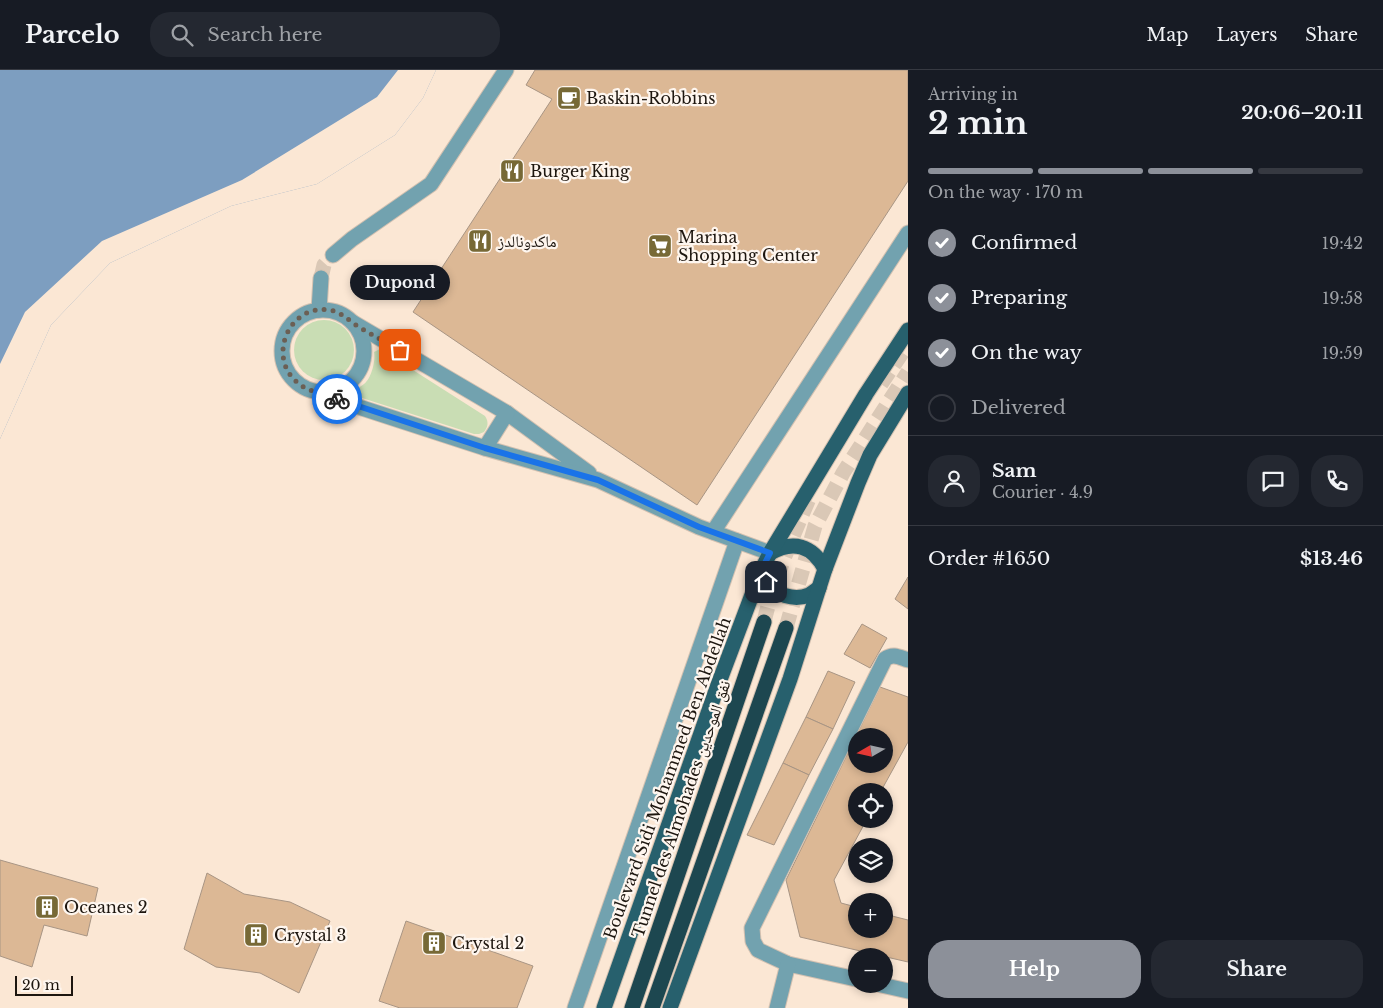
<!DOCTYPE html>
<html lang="en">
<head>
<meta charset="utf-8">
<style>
	body { margin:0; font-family:"Libre Baskerville","Noto Naskh Arabic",serif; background:#242831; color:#f1f3f6; height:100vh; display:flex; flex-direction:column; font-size:19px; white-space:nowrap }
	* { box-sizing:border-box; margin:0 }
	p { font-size:16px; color:#9ea1a6 }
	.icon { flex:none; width:28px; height:28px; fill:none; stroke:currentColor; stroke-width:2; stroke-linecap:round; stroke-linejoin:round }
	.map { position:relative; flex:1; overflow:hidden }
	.drawer { display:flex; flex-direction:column; background:#171b24; width:475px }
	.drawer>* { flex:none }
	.needle { width:32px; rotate:261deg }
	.tools { position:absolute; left:848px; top:658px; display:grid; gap:10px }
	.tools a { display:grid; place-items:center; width:45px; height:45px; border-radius:50%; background:#171b24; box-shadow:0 2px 8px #0003; font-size:25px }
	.scale { position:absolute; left:15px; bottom:12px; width:58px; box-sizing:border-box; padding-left:5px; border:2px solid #1d160f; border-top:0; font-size:14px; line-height:18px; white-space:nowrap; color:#1d160f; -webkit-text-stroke:4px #fef6ef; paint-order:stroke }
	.pin { position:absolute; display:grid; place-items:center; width:42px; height:42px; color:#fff; margin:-21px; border-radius:10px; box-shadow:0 2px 8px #0006 }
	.courier { position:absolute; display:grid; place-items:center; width:50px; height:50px; margin:-25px; border:4px solid #1a73e8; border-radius:50%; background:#fff; color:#222; box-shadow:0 1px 6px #0007 }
	.bubble { position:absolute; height:35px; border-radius:18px; background:#171b24; box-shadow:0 2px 8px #0003; font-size:16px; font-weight:800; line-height:35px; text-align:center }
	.summary em { font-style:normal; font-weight:800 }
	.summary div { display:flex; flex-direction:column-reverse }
	.summary { display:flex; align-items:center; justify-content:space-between; height:85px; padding:0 20px }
	h1 { font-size:32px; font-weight:800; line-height:38px }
	.bar { display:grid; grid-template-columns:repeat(4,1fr); gap:8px 5px; align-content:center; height:60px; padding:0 20px }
	.bar i { height:6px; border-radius:4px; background:#363941 }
	.bar .current { background:#8c9099 }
	.bar p { grid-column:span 4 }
	.line { display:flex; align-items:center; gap:12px; padding:0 20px; border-top:1px solid #363941 }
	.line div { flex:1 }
	.round { display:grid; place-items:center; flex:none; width:52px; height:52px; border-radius:20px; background:#242831 }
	ol { padding:0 20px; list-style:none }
	li { display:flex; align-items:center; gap:15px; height:55px }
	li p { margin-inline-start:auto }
	li .icon { padding:5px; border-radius:50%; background:#8c9099; color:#fff; stroke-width:4 }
	li:last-child { color:#9ea1a6 }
	li i { width:28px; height:28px; border:2px solid #363941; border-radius:50% }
	.button { display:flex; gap:10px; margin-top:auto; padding:10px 20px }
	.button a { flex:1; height:58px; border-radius:20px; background:#8c9099; color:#fff; font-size:20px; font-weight:800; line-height:58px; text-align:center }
	.button a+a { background:#242831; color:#f1f3f6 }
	header { display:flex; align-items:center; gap:30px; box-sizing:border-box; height:70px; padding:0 25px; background:#171b24; border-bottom:1px solid #363941 }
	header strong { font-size:24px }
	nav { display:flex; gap:28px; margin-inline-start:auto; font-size:18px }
	.search { width:350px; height:45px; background:#242831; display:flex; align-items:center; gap:12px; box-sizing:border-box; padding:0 18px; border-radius:20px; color:#9ea1a6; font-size:19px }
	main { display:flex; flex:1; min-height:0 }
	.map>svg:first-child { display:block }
	.green { fill:#c9ddb4 }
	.water { fill:#7d9ec0 }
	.pier { fill:#fbe7d4 }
	.building { fill:#dcb895; stroke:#a89584; fill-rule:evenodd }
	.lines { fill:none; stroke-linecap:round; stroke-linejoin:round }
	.minor-tunnel { stroke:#dac8b6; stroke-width:15; stroke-dasharray:15 8; stroke-linecap:butt }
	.highway-tunnel { stroke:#dac8b6; stroke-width:15; stroke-dasharray:15 8; stroke-linecap:butt }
	.minor-casing { stroke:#d3c1b1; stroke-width:17 }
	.major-casing { stroke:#d3c1b1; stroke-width:17 }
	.highway-casing { stroke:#d3c1b1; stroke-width:17 }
	.minor { stroke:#72a2af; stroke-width:15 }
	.major { stroke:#27606d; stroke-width:15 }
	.highway { stroke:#1d4750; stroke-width:15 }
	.done { stroke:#6b5f54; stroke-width:5; stroke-dasharray:0 9 }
	.route { stroke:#1a73e8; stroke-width:6 }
	.labels { text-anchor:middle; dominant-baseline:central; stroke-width:4.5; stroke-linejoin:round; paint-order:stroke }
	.poi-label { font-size:16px; fill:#1d160f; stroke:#fef6ef; text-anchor:start }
	.street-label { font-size:16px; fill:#1d160f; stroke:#fef6ef }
</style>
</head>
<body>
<header>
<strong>Parcelo</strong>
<div class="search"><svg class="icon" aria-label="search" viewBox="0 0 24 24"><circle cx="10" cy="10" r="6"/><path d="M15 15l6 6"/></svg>Search here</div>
<nav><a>Map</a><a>Layers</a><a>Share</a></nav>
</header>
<main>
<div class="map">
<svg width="908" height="938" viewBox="0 0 908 938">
	<rect width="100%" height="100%" fill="#fbe7d4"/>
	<g class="green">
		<circle cx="324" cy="280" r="30"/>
		<path d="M 380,279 L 485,346 C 489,352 488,357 484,362 L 479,364 L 474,364 L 359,327 L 356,323 L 357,319 C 359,317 362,316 364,314 C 371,309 376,291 374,282 Z"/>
	</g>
	<path class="water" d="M 0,0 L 436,0 L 423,28 L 395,65 L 317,114 L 231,136 L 110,193 L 51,255 L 0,369 Z"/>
	<path class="pier" d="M 398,0 L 436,0 L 423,28 L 395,65 L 317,114 L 231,136 L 110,193 L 51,255 L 0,369 L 0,294 L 25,242 L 102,171 L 242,110 L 377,27 Z"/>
	<g class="building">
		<path d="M 535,0 L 908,0 L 908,111 L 697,435 L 413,242 L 552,29 L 526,15 Z"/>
		<path d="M 908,507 L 908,539 L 895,529 Z"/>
		<path d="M 862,554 L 887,568 L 870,598 L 844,584 Z"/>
		<path d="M 828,601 L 855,612 L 833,659 L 806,647 Z"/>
		<path d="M 880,617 L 908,627 L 908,672 L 881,721 L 856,721 L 856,749 L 867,749 L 834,810 L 841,833 L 856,837 L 856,859 L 884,859 L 884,844 L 908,850 L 908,892 L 800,867 L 786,810 ZM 856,666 L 884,666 L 884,694 L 856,694 Z"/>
		<path d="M 806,647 L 833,659 L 809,705 L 783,693 Z"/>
		<path d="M 783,693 L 809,705 L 774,775 L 747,765 Z"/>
		<path d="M 0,790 L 98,818 L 87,866 L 44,855 L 32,897 L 0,886 Z"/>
		<path d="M 207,803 L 244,824 L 290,832 L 330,851 L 299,923 L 260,903 L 216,897 L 184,879 Z"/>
		<path d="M 406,851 L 533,896 L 517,938 L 400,938 L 379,931 Z"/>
	</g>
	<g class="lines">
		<path class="minor-tunnel" d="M 321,208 L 324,195 L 333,185"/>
		<g class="highway-tunnel">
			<path d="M 881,314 L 908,274"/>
			<path d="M 764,552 C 774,508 793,466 811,424"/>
			<path d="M 786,558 L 815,456 L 843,403 L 908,302"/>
		</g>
		<defs>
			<g id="minor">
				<path d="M 333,185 L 352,169 L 431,114 L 506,0"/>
				<path d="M 319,240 L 321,208"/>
				<circle cx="323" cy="281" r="41"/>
				<path d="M 352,252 L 507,343 L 589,403"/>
				<path d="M 317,322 L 362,338 L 485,378 L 598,410 L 699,457 L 770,483"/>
				<path d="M 485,378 L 507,343"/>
				<path d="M 713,462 L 908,163"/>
				<path d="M 856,909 L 788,894 L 758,880 L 753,871 L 752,858 L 885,589 C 893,583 899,587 908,590"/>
				<path d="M 877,914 L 908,921"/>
				<path d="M 575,938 L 737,471"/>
				<path d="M 777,938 L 788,894"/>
			</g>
			<g id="major">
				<path d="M 770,483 C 793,470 812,475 825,499"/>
				<path d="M 761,501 C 763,504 764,509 766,512 C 775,525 794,531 809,525 C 812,523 816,520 819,518"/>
				<path d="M 604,938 L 718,615 L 761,501 L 770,483 L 866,324 L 908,260"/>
				<path d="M 670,938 L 790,609 L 825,499 L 858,413 L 870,385 L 908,323"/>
			</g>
			<g id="highway">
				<path d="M 632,938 L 764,552"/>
				<path d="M 652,938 L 786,558"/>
			</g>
		</defs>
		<use href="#minor" class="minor-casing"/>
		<use href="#major" class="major-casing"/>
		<use href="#highway" class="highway-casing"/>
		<use href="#minor" class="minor"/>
		<use href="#major" class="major"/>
		<use href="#highway" class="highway"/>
	</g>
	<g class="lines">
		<path class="done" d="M 337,329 C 325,324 308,322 298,313 C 266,288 289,233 330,240 C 339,242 346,247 353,253 C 368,263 384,271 400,280"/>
		<path class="route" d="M 337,329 L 485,378 L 598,410 L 699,457 L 770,483 L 761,501 L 766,512"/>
	</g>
	<defs>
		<symbol id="cafe-square" viewBox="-11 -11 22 22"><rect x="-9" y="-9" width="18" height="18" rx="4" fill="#776936" stroke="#fef6ef"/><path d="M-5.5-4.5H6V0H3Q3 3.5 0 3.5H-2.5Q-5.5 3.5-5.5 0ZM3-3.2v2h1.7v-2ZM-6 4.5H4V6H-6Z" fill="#fff"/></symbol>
		<symbol id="restaurant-square" viewBox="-11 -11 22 22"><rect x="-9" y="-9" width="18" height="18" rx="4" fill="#776936" stroke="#fef6ef"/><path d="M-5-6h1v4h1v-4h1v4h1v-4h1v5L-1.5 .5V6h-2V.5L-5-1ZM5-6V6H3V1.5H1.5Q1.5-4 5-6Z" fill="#fff"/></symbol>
		<symbol id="supermarket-square" viewBox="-11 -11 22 22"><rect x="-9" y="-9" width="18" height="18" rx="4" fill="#776936" stroke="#fef6ef"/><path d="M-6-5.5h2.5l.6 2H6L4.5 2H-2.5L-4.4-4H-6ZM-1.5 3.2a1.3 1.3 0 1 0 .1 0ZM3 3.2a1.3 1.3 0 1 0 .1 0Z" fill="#fff"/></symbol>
		<symbol id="building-square" viewBox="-11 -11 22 22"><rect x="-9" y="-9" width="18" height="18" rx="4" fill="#776936" stroke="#fef6ef"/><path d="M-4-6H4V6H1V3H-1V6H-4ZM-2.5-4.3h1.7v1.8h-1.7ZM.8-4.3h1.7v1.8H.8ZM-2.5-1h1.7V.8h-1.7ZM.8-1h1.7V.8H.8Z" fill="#fff"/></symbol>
	</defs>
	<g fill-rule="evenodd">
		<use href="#cafe-square" x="555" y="14" width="28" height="28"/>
		<use href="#restaurant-square" x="498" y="87" width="28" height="28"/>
		<use href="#restaurant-square" x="466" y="157" width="28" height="28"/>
		<use href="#supermarket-square" x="646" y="162" width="28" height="28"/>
		<use href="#building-square" x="33" y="823" width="28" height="28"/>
		<use href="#building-square" x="242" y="851" width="28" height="28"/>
		<use href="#building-square" x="420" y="859" width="28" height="28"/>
	</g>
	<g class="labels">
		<g class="poi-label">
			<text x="586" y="28">Baskin-Robbins</text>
			<text x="530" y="101">Burger King</text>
			<text x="678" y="167">Marina<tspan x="678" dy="18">Shopping Center</tspan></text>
			<text x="498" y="171">ماكدونالدز</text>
			<text x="64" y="837">Oceanes 2</text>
			<text x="274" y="865">Crystal 3</text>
			<text x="452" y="873">Crystal 2</text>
		</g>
		<g class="street-label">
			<text transform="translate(667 708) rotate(-70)">Boulevard Sidi Mohammed Ben Abdellah</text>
			<text transform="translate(681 739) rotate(-71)">Tunnel des Almohades نفق الموحدين</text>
		</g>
	</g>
</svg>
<div class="tools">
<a><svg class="needle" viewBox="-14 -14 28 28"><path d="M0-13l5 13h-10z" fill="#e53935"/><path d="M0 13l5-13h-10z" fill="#9ea1a6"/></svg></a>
<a><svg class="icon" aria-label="locate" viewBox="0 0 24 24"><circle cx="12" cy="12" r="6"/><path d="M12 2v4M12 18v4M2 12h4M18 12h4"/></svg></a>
<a><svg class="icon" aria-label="layers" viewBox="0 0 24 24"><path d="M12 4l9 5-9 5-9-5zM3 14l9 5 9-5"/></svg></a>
<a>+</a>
<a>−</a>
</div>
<div class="scale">20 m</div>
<div class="pin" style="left:400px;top:280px;background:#ea580c"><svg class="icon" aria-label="bag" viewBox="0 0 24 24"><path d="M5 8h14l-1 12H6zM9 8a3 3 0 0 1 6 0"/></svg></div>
<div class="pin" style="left:766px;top:512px;background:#1f2937"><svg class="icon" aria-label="home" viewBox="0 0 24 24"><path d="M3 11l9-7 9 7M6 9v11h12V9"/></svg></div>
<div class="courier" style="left:337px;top:329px"><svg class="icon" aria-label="bike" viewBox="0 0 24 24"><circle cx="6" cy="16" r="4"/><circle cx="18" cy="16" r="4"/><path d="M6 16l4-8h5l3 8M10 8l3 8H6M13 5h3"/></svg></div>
<div class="bubble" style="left:350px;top:195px;width:100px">Dupond</div>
</div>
<section class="drawer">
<div class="summary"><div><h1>2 min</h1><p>Arriving in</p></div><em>20:06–20:11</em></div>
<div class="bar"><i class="current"></i><i class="current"></i><i class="current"></i><i></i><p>On the way · 170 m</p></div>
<ol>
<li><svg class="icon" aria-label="check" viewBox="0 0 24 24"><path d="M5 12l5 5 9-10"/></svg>Confirmed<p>19:42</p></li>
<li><svg class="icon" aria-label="check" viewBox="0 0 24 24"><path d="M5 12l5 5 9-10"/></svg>Preparing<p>19:58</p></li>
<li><svg class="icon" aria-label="check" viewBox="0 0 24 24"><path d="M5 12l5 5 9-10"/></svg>On the way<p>19:59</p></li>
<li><i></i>Delivered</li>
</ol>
<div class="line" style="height:90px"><a class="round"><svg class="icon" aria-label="person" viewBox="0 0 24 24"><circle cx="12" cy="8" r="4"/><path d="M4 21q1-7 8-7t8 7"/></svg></a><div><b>Sam</b><p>Courier · 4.9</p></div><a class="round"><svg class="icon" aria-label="chat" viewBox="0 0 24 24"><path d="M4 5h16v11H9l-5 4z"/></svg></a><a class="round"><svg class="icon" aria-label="phone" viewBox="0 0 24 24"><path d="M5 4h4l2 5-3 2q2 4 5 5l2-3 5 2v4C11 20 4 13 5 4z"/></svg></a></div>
<div class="line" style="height:65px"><div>Order #1650</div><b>$13.46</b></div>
<div class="button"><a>Help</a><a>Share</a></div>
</section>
</main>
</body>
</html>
